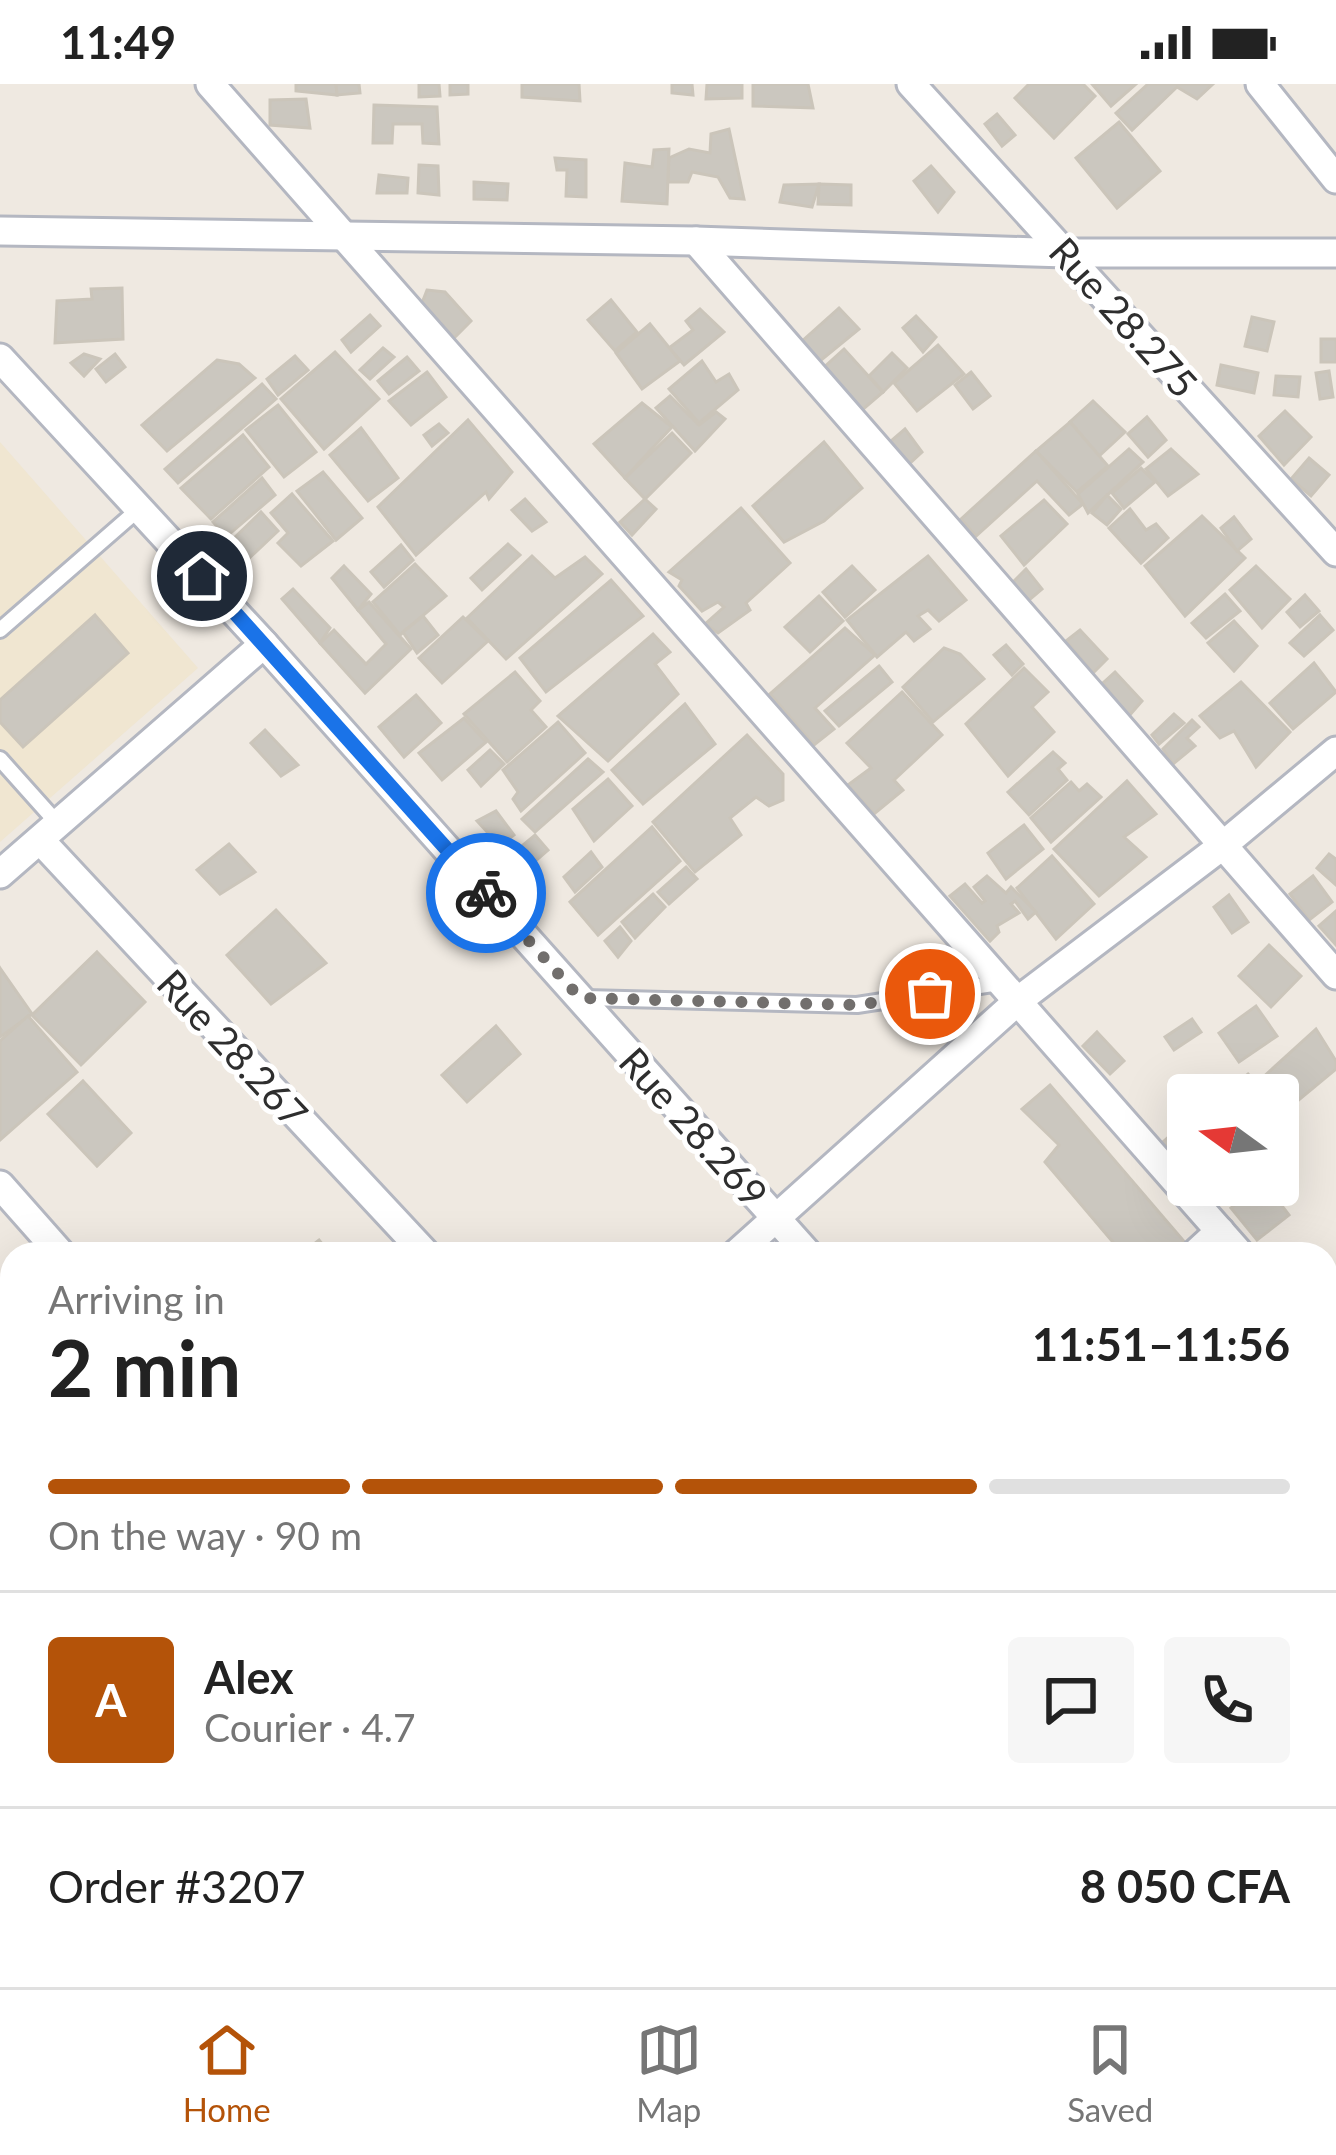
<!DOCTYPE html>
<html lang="en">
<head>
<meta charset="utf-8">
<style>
	body { margin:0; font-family:Lato,sans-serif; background:#f6f6f6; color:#222; height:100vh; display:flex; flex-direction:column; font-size:45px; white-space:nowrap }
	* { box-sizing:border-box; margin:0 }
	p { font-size:39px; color:#767676 }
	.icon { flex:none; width:66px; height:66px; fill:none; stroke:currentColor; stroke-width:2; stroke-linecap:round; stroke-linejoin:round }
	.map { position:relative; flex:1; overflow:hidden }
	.drawer { position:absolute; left:0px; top:1158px; width:1338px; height:747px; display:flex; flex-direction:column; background:#fff; border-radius:36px 36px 0 0; box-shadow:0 12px 48px #0002 }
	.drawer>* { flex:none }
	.needle { width:78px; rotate:285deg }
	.tools { position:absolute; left:1167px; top:990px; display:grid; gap:24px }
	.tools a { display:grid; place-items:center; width:132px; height:132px; border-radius:12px; background:#fff; box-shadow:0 12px 48px #0002; font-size:60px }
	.pin { position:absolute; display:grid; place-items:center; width:102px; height:102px; color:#fff; margin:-51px; border:6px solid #fff; border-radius:50%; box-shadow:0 3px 12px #0007 }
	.courier { position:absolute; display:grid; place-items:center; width:120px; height:120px; margin:-60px; border:9px solid #1a73e8; border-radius:50%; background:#fff; color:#222; box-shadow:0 3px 15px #0007 }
	.head em { font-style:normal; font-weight:700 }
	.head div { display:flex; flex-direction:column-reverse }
	.head { display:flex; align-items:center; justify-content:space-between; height:204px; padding:0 48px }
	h1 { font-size:78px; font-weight:700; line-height:90px }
	.bar { display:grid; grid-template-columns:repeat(4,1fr); gap:18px 12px; align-content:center; height:144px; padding:0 48px }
	.bar i { height:15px; border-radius:9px; background:#e0e0e0 }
	.bar .on { background:#b45309 }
	.bar p { grid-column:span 4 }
	.line { display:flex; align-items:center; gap:30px; padding:0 48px; border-top:3px solid #e0e0e0 }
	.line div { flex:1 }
	.round { display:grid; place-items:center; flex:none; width:126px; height:126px; border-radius:12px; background:#f6f6f6 }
	.status { display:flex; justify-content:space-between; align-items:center; height:84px; padding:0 60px; background:#fff; direction:ltr }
	.status svg { height:33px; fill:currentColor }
	.tab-bar { display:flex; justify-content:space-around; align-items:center; height:168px; border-top:3px solid #e0e0e0; background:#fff; font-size:33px; color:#767676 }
	.tab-bar a { display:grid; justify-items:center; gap:6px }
	.tab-bar .on { color:#b45309 }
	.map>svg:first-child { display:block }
	.education { fill:#f0e6d1 }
	.green { fill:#b6e59e }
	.building { fill:#cbc7bf; stroke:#cbc5ba; stroke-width:3 }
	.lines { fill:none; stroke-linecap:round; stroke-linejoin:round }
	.service-casing { stroke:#b4b7c1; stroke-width:20 }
	.minor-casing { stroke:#b4b7c1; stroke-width:33 }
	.service { stroke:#fff; stroke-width:14 }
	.minor { stroke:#fff; stroke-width:27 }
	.done { stroke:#726f6d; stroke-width:12; stroke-dasharray:0 21.6 }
	.route { stroke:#1a73e8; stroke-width:15 }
	.labels { text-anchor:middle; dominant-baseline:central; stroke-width:10; stroke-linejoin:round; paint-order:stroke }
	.street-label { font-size:39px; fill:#2e2e2e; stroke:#fff }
</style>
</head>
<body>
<div class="status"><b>11:49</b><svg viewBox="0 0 49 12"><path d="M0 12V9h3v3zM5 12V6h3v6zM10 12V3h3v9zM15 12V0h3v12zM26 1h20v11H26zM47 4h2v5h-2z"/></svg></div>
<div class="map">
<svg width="1336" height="1903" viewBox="0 0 1336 1903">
	<rect width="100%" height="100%" fill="#efe9e1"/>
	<path class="education" d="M 0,358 L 198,584 L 0,758 Z"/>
	<path class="green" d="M 0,1597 L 12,1610 L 12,1765 L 0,1775 Z"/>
	<g class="building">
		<path d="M 296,0 L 336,0 L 337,11 L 296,7 Z"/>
		<path d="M 336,0 L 359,0 L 360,9 L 337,11 Z"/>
		<path d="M 419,0 L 439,0 L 440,12 L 419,13 Z"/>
		<path d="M 450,0 L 468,0 L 468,10 L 450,11 Z"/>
		<path d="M 522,0 L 579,0 L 580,17 L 522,13 Z"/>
		<path d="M 672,0 L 692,0 L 693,11 L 672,9 Z"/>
		<path d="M 707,0 L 742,0 L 742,14 L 706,15 Z"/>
		<path d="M 753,0 L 808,0 L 813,24 L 753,22 Z"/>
		<path d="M 1029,0 L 1083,0 L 1095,12 L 1054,54 L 1015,14 Z"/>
		<path d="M 1092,0 L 1136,0 L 1111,22 Z"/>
		<path d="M 1148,0 L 1213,0 L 1197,15 L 1177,3 L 1132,46 L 1116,29 Z"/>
		<path d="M 306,15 L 310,44 L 270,41 L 270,16 Z"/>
		<path d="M 374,21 L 437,23 L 439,60 L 423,59 L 422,40 L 393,40 L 392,59 L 373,59 Z"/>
		<path d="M 997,30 L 1015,51 L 1002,62 L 985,40 Z"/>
		<path d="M 1119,38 L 1160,87 L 1117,124 L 1076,74 Z"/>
		<path d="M 729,45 L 744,115 L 730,114 L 718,93 L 692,88 L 688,98 L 668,98 L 669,74 L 689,65 L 710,69 L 711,50 Z"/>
		<path d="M 669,65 L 667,120 L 622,117 L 625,79 L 652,83 L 654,66 Z"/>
		<path d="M 555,74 L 586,76 L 586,113 L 566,112 L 567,86 L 557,86 Z"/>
		<path d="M 419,81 L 438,82 L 439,111 L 418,109 Z"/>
		<path d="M 931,82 L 954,108 L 938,128 L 914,97 Z"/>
		<path d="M 379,91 L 408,94 L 407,109 L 377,109 Z"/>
		<path d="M 474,98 L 508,100 L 507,116 L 474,115 Z"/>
		<path d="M 819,100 L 851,101 L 851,121 L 818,120 Z"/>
		<path d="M 819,100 L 812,123 L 780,118 L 784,101 Z"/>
		<path d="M 122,204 L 123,255 L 55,259 L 57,217 L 92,215 L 91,205 Z"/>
		<path d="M 427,206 L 445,208 L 471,237 L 454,254 L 422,219 Z"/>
		<path d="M 611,216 L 637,248 L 615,267 L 588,236 Z"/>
		<path d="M 839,224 L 859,245 L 820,277 L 801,258 Z"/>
		<path d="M 700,225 L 724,248 L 684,281 L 669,264 L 693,246 L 686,237 Z"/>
		<path d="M 370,231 L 380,242 L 351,268 L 342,256 Z"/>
		<path d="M 916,232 L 936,253 L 923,268 L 903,244 Z"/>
		<path d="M 1252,233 L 1274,238 L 1267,267 L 1245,262 Z"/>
		<path d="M 650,240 L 680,277 L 642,305 L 616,269 Z"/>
		<rect x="1321" y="255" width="15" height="23"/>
		<path d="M 938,261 L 964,290 L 917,327 L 894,299 Z"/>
		<path d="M 383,264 L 394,273 L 370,295 L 360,286 Z"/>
		<path d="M 844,265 L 883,308 L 861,327 L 822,285 Z"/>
		<path d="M 335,268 L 379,315 L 324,365 L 281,315 Z"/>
		<path d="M 892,269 L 907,284 L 883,308 L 869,292 Z"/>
		<path d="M 84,270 L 100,275 L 84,292 L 71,279 Z"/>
		<path d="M 115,270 L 125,283 L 106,298 L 96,285 Z"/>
		<path d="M 295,272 L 308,286 L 278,311 L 267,295 Z"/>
		<path d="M 407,273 L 419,287 L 389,310 L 378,297 Z"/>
		<path d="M 217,276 L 239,280 L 255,294 L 167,367 L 142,341 Z"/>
		<path d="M 702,277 L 716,298 L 729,290 L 738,306 L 699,339 L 669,305 Z"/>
		<path d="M 1221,281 L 1258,289 L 1254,309 L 1217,301 Z"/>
		<path d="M 1329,287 L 1333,313 L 1320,315 L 1316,289 Z"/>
		<path d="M 427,288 L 446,313 L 411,341 L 389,317 Z"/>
		<path d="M 971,288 L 990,312 L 973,325 L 955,301 Z"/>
		<path d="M 1276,292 L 1300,293 L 1298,313 L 1274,311 Z"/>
		<path d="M 262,300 L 276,315 L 178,399 L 165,385 Z"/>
		<path d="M 670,312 L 699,341 L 716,328 L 725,335 L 695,367 L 656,324 Z"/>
		<path d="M 1093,317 L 1125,348 L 1099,372 L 1070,338 Z"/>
		<path d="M 642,319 L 672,343 L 625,394 L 594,360 Z"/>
		<path d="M 278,321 L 316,368 L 284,393 L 246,346 Z"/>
		<path d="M 1285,327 L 1311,353 L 1284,381 L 1259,352 Z"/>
		<path d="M 1147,333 L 1166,356 L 1148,373 L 1128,350 Z"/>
		<path d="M 468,336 L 512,388 L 489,415 L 486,408 L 416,471 L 378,423 Z"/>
		<path d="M 1070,338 L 1108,382 L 1077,408 L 1036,367 Z"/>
		<path d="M 439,340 L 448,349 L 432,362 L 424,351 Z"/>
		<path d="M 361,344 L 398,394 L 368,417 L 330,371 Z"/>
		<path d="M 905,345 L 922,368 L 908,381 L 891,357 Z"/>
		<path d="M 672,349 L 691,369 L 645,415 L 625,394 Z"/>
		<path d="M 243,351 L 269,383 L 211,435 L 181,404 Z"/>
		<path d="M 824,358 L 862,404 L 824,437 L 784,458 L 753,422 Z"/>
		<path d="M 1129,365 L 1143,378 L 1088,429 L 1078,410 Z"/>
		<path d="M 1171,365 L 1198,390 L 1168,412 L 1146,385 Z"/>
		<path d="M 1036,367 L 1083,420 L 1069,431 L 1037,397 L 976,452 L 961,435 Z"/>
		<path d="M 1309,374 L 1329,391 L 1311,412 L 1291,395 Z"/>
		<path d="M 1141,384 L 1155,398 L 1124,424 L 1112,409 Z"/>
		<path d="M 323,388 L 362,434 L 336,456 L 297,407 Z"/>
		<path d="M 262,394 L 275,411 L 226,453 L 213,438 Z"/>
		<path d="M 292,410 L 333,457 L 301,482 L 278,459 L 288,449 L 271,429 Z"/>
		<path d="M 1107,411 L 1121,425 L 1107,441 L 1092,429 Z"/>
		<path d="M 525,415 L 546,438 L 532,447 L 512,426 Z"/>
		<path d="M 645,415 L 656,425 L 632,451 L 620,438 Z"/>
		<path d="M 1044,416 L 1067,440 L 1024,481 L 1001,452 Z"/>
		<path d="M 741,424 L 790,479 L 746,519 L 750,526 L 718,549 L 705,540 L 724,523 L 718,518 L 702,527 L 679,502 L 682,496 L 669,488 Z"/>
		<path d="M 1130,425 L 1146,446 L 1156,440 L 1168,454 L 1141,479 L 1109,444 Z"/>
		<path d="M 261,428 L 278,447 L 244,479 L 230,458 Z"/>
		<path d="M 1202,432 L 1245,474 L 1185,532 L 1145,482 Z"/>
		<path d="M 1234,433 L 1251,455 L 1237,467 L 1221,444 Z"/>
		<path d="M 508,460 L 520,471 L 482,506 L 471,494 Z"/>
		<path d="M 401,461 L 413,476 L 384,503 L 371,488 Z"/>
		<path d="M 532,472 L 555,494 L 585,473 L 602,490 L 506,575 L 467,534 Z"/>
		<path d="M 928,472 L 966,516 L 939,537 L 928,526 L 918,532 L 930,545 L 914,557 L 906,548 L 877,573 L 847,536 Z"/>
		<path d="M 415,480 L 446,512 L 400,551 L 373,518 Z"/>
		<path d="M 344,482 L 371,510 L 358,526 L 332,494 Z"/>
		<path d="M 852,482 L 875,506 L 845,533 L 823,508 Z"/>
		<path d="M 1256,482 L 1290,515 L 1262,544 L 1230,506 Z"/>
		<path d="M 1026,485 L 1042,505 L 1028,517 L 1012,499 Z"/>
		<path d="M 611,496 L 643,532 L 546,608 L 520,574 Z"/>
		<path d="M 293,505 L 330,544 L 320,559 L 282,515 Z"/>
		<path d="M 1225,510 L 1240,527 L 1206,554 L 1192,539 Z"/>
		<path d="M 1305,511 L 1319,527 L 1300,543 L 1287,528 Z"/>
		<path d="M 819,512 L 843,537 L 810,568 L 785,543 Z"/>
		<path d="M 369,518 L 411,565 L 365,609 L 320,559 L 334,546 L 366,580 L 386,560 L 358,526 Z"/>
		<path d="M 95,531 L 128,569 L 23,663 L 0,638 L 0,616 Z"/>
		<path d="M 1320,531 L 1333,546 L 1304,572 L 1290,559 Z"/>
		<path d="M 423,532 L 438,551 L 417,569 L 403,548 Z"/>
		<path d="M 463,533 L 488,557 L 442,599 L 419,574 Z"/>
		<path d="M 1234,537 L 1257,562 L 1234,587 L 1208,559 Z"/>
		<path d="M 845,544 L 875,571 L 815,624 L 834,645 L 814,661 L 770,610 Z"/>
		<path d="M 1080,546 L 1107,575 L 1093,589 L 1066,557 Z"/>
		<path d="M 653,550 L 670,568 L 655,580 L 678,610 L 608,677 L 558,632 Z"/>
		<path d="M 1006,561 L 1023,580 L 1012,591 L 994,571 Z"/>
		<path d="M 944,564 L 960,570 L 984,595 L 933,638 L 903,603 Z"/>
		<path d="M 1314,579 L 1336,608 L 1293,645 L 1270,619 Z"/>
		<path d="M 879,582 L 892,598 L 839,642 L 825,627 Z"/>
		<path d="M 1024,584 L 1048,608 L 1032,623 L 1054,648 L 1008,692 L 966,640 Z"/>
		<path d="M 515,588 L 540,617 L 531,626 L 546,643 L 507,678 L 464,630 Z"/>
		<path d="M 1115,588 L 1142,617 L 1128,633 L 1103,599 Z"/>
		<path d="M 1241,598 L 1290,648 L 1256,683 L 1234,647 L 1220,654 L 1200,632 Z"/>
		<path d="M 902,608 L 942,651 L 894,696 L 903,706 L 874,730 L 848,701 L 871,684 L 847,659 Z"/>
		<path d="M 416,611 L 441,639 L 404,673 L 379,643 Z"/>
		<path d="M 685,620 L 715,660 L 643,720 L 612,686 Z"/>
		<path d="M 1174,630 L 1184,639 L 1159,660 L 1152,651 Z"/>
		<path d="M 464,634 L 486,658 L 442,696 L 419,669 Z"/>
		<path d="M 1192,636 L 1199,643 L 1187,654 L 1195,662 L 1173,680 L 1163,665 Z"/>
		<path d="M 558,638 L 585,669 L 521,727 L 513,715 L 518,708 L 503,686 Z"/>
		<path d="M 265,646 L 298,681 L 281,692 L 251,659 Z"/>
		<path d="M 747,651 L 783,690 L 783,716 L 769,722 L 756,713 L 730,734 L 741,751 L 695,788 L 653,738 Z"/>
		<path d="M 490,666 L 504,680 L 481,702 L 468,686 Z"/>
		<path d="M 1053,668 L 1065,679 L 1058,685 L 1067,696 L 1029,731 L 1008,708 Z"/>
		<path d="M 588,675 L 603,688 L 535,748 L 522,735 Z"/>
		<path d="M 608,695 L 632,722 L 594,757 L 573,725 Z"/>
		<path d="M 1127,697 L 1156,730 L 1124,753 L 1146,773 L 1099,812 L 1054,765 Z"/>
		<path d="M 1071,698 L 1079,707 L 1087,700 L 1101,713 L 1051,758 L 1031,734 Z"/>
		<path d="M 496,727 L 514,751 L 500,762 L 477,737 Z"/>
		<path d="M 1024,741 L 1043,765 L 1006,795 L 988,769 Z"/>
		<path d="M 652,743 L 680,777 L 598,851 L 570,818 Z"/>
		<path d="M 535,751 L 548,766 L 517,793 L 505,776 Z"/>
		<path d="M 229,760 L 255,788 L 220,810 L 197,786 Z"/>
		<path d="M 591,768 L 602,783 L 575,808 L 564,793 Z"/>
		<path d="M 1329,770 L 1336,775 L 1336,801 L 1317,784 Z"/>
		<path d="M 1052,772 L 1094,820 L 1056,855 L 1017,804 Z"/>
		<path d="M 686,783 L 697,795 L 669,820 L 658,808 Z"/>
		<path d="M 987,792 L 1006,809 L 1011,803 L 1036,828 L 1028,835 L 1015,817 L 1011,820 L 1019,829 L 997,842 L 999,848 L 990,857 L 950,812 L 965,800 L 982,819 L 985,817 L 974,803 Z"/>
		<path d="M 1313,792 L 1332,818 L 1309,836 L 1290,810 Z"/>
		<path d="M 653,810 L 665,823 L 635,854 L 622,838 Z"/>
		<path d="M 1229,811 L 1248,838 L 1232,849 L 1214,823 Z"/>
		<path d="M 276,826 L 326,879 L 271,920 L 227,871 Z"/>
		<path d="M 1336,827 L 1336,861 L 1319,842 Z"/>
		<path d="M 620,843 L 631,857 L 618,873 L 605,857 Z"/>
		<path d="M 1269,861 L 1301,892 L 1271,923 L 1239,892 Z"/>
		<path d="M 97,868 L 145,918 L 81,981 L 32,931 Z"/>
		<path d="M 0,884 L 32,930 L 0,953 Z"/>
		<path d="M 1256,922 L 1277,952 L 1239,978 L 1219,949 Z"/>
		<path d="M 28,932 L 77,988 L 0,1056 L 0,957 Z"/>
		<path d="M 1192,935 L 1201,948 L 1174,966 L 1165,953 Z"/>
		<path d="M 496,942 L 520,970 L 467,1018 L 442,991 Z"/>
		<path d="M 1316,945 L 1336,977 L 1336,985 L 1289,1024 L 1260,996 Z"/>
		<path d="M 1097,948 L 1124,977 L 1110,990 L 1083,962 Z"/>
		<path d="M 1248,990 L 1266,1011 L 1222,1011 Z"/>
		<path d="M 83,997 L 131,1049 L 97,1082 L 48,1030 Z"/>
		<path d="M 1050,1001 L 1188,1162 L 1178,1170 L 1123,1170 L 1045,1078 L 1059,1061 L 1022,1025 Z"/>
		<path d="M 1182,1041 L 1188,1055 L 1172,1069 L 1163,1058 Z"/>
		<path d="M 1260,1101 L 1266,1101 L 1289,1131 L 1257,1156 L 1231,1124 Z"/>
		<path d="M 319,1156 L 330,1170 L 301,1170 Z"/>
		<path d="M 1336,1191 L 1336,1240 L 1329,1246 L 1326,1198 Z"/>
		<path d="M 1336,1385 L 1336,1426 L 1326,1419 L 1326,1395 Z"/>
		<path d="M 146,1893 L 208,1893 L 210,1895 L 202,1903 L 139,1903 Z"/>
		<path d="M 748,1893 L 786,1893 L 773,1903 L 739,1903 Z"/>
		<path d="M 1186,1893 L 1226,1893 L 1234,1903 L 1174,1903 Z"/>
	</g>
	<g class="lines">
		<defs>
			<g id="service">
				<path d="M 0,546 L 140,424"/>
				<path d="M 0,675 L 59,741"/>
				<path d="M 585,914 L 857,921 L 999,899"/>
			</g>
			<g id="minor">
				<path d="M 210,0 L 1240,1170"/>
				<path d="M 911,0 L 1336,468"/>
				<path d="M 1260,0 L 1336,95"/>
				<path d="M 0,147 L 696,157 L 1066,169 L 1336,169"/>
				<path d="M 696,157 L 1336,891"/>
				<path d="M 0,274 L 264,560 L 808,1170"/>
				<path d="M 41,757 L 426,1170"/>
				<path d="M 0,790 L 264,560"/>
				<path d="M 0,1101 L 61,1170"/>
				<path d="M 736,1170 L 1019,916 L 1222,762 L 1336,667"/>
				<path d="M 1195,1170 L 1220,1147"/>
				<path d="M 1326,1264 L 1336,1275"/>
				<path d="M 0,1519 L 12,1533"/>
				<path d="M 1326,1751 L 1336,1762"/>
				<path d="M 0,1836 L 12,1825"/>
				<path d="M 331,1893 L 339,1903"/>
				<path d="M 707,1893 L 716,1903"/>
				<path d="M 1063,1893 L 1072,1903"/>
				<path d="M 1303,1903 L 1314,1893"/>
			</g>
		</defs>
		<use href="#service" class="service-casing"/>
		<use href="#minor" class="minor-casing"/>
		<use href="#service" class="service"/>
		<use href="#minor" class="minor"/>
	</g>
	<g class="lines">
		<path class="done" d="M 486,809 L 580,914 L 857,921 L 930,910"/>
		<path class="route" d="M 202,492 L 486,809"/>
	</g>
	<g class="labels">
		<g class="street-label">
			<text transform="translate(1124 233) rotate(48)">Rue 28.275</text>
			<text transform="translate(233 964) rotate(47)">Rue 28.267</text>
			<text transform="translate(694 1043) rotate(48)">Rue 28.269</text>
		</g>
	</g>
</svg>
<div class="tools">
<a><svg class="needle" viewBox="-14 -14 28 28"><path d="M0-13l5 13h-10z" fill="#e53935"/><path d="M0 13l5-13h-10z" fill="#767676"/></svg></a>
</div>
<div class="pin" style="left:930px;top:910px;background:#ea580c"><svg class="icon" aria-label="bag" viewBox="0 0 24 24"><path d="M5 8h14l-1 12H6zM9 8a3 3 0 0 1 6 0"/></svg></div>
<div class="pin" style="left:202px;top:492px;background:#1f2937"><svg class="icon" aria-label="home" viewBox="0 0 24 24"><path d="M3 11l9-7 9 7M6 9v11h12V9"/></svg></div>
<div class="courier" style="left:486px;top:809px"><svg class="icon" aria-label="bike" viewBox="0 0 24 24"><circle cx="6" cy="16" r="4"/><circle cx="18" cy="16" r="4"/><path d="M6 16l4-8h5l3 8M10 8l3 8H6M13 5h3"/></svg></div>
<section class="drawer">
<div class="head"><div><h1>2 min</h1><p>Arriving in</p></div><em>11:51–11:56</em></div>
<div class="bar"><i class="on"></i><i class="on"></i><i class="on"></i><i></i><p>On the way · 90 m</p></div>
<div class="line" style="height:216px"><b class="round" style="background:#b45309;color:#fff">A</b><div><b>Alex</b><p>Courier · 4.7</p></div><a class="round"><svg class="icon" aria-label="chat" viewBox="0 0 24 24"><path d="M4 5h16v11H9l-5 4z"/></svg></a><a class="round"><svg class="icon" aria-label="phone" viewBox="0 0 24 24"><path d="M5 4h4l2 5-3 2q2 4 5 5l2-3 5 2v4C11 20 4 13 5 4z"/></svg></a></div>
<div class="line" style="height:156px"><div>Order #3207</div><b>8 050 CFA</b></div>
</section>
</div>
<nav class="tab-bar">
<a class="on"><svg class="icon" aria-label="home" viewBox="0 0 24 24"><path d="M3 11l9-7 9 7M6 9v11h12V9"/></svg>Home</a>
<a><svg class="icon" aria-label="map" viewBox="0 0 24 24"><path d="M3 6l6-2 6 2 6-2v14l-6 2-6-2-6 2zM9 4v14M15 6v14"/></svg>Map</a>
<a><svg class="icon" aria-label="saved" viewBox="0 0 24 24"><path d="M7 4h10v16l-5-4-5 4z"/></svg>Saved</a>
</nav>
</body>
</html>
